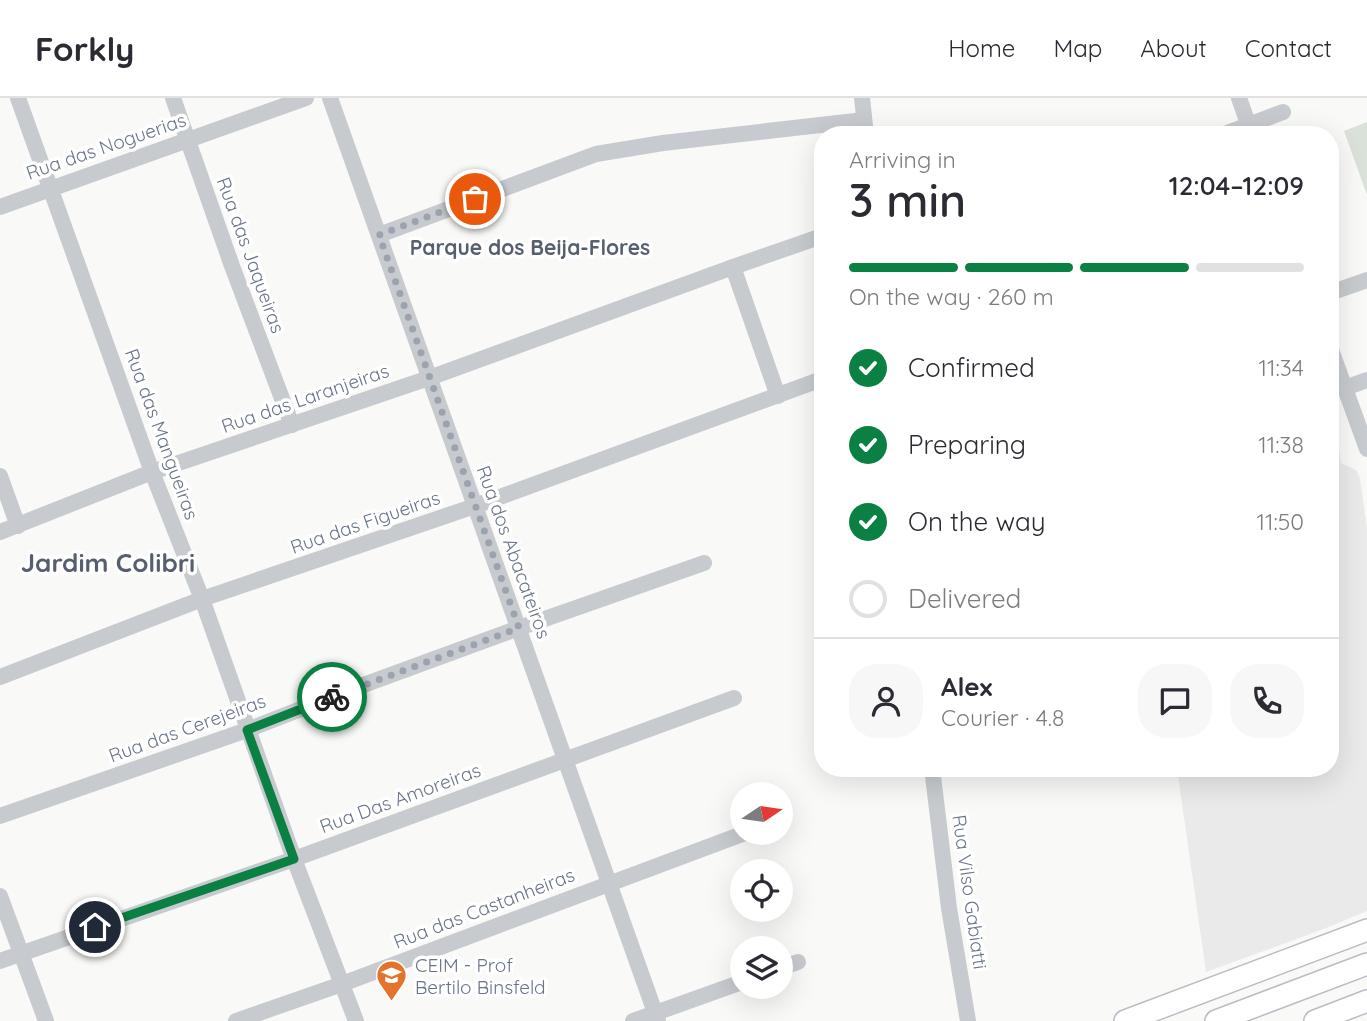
<!DOCTYPE html>
<html lang="en">
<head>
<meta charset="utf-8">
<style>
	body { margin:0; font-family:Quicksand,sans-serif; background:#f7f7f7; color:#2b2b33; height:100vh; display:flex; flex-direction:column; font-size:26px; white-space:nowrap }
	* { box-sizing:border-box; margin:0 }
	p { font-size:23px; color:#7c7c81 }
	.icon { flex:none; width:38px; height:38px; fill:none; stroke:currentColor; stroke-width:2; stroke-linecap:round; stroke-linejoin:round }
	.map { position:relative; flex:1; overflow:hidden }
	.sheet { position:absolute; left:814px; top:28px; width:525px; height:651px; display:flex; flex-direction:column; background:#fff; border-radius:28px; box-shadow:0 7px 28px #0002 }
	.sheet>* { flex:none }
	.needle { width:46px; rotate:77deg }
	.controls { position:absolute; left:730px; top:684px; display:grid; gap:14px }
	.controls a { display:grid; place-items:center; width:63px; height:63px; border-radius:50%; background:#fff; box-shadow:0 7px 28px #0002; font-size:35px }
	.pin { position:absolute; display:grid; place-items:center; width:60px; height:60px; color:#fff; margin:-30px; border:4px solid #fff; border-radius:50%; box-shadow:0 2px 7px #0007 }
	.courier { position:absolute; display:grid; place-items:center; width:70px; height:70px; margin:-35px; border:5px solid #0b8043; border-radius:50%; background:#fff; color:#222; box-shadow:0 2px 9px #0007 }
	.headline em { font-style:normal; font-weight:600 }
	.headline div { display:flex; flex-direction:column-reverse }
	.headline { display:flex; align-items:center; justify-content:space-between; height:119px; padding:0 35px }
	h1 { font-size:46px; font-weight:600; line-height:52px }
	.bar { display:grid; grid-template-columns:repeat(4,1fr); gap:10px 7px; align-content:center; height:84px; padding:0 35px }
	.bar i { height:9px; border-radius:5px; background:#e1e1e2 }
	.bar .selected { background:#0b8043 }
	.bar p { grid-column:span 4 }
	.line { display:flex; align-items:center; gap:18px; padding:0 35px; border-top:2px solid #e1e1e2 }
	.line div { flex:1 }
	.round { display:grid; place-items:center; flex:none; width:74px; height:74px; border-radius:28px; background:#f7f7f7 }
	ol { padding:0 35px; list-style:none }
	li { display:flex; align-items:center; gap:21px; height:77px }
	li p { margin-inline-start:auto }
	li .icon { padding:7px; border-radius:50%; background:#0b8043; color:#fff; stroke-width:4 }
	li:last-child { color:#7c7c81 }
	li i { width:38px; height:38px; border:4px solid #e1e1e2; border-radius:50% }
	header { display:flex; align-items:center; gap:42px; box-sizing:border-box; height:98px; padding:0 35px; background:#fff; border-bottom:2px solid #e1e1e2 }
	header strong { font-size:33px }
	nav { display:flex; gap:38px; margin-inline-start:auto; font-size:24px }
	.map>svg:first-child { display:block }
	.built { fill:#eaeaea }
	.green { fill:#dae1d8 }
	.lines { fill:none; stroke-linecap:round; stroke-linejoin:round }
	.major-casing { stroke:#babdc2; stroke-width:24 }
	.minor { stroke:#c7cace; stroke-width:16 }
	.major { stroke:#fff; stroke-width:21 }
	.done { stroke:#9ba3af; stroke-width:7; stroke-dasharray:0 12.6 }
	.route { stroke:#0b8043; stroke-width:9 }
	.labels { text-anchor:middle; dominant-baseline:central; stroke-width:7; stroke-linejoin:round; paint-order:stroke }
	.street-label { font-size:19px; fill:#687588; stroke:#fff }
	.poi-label { font-size:19px; fill:#687588; stroke:#fff; text-anchor:start }
	.neighbourhood-label { font-size:21px; font-weight:bold; fill:#565f6d; stroke:#fff }
	.district-label { font-size:26px; font-weight:bold; fill:#565f6d; stroke:#fff }
</style>
</head>
<body>
<header>
<strong>Forkly</strong>
<nav><a>Home</a><a>Map</a><a>About</a><a>Contact</a></nav>
</header>
<div class="map">
<svg width="1367" height="923" viewBox="0 0 1367 923">
	<rect width="100%" height="100%" fill="#f9f9f7"/>
	<path class="built" d="M 1330,323 L 1337,341 L 1341,365 L 1356,372 L 1360,380 L 1367,431 L 1367,813 L 1321,832 L 1206,874 L 1177,670 L 1330,670 Z"/>
	<path class="green" d="M 1367,24 L 1367,97 L 1344,33 Z"/>
	<g class="lines">
		<defs>
			<g id="major">
				<path d="M 1125,923 L 1367,832"/>
				<path d="M 1216,923 L 1367,866"/>
				<path d="M 1315,923 L 1367,903"/>
			</g>
		</defs>
		<use href="#major" class="major-casing"/>
		<g class="minor">
			<path d="M 18,0 L 152,374 L 202,501 L 294,761 L 356,923"/>
			<path d="M 173,0 L 232,168 L 292,327"/>
			<path d="M 330,0 L 658,923"/>
			<path d="M 862,0 L 866,37"/>
			<path d="M 1239,0 L 1251,34"/>
			<path d="M 1222,37 L 1283,14"/>
			<path d="M 0,109 L 306,0"/>
			<path d="M 379,137 L 596,56 L 663,45 L 864,22"/>
			<path d="M 733,169 L 778,298"/>
			<path d="M 1330,195 L 1367,182"/>
			<path d="M 1330,249 L 1367,351"/>
			<path d="M 1345,290 L 1367,282"/>
			<path d="M 0,378 L 18,428"/>
			<path d="M 0,434 L 152,374 L 429,280 L 733,169 L 822,138"/>
			<path d="M 0,579 L 202,501 L 475,408 L 822,281"/>
			<path d="M 932,670 L 949,810 L 968,923"/>
			<path d="M 0,718 L 247,632 L 347,593 L 519,530 L 704,465"/>
			<path d="M 0,798 L 46,923"/>
			<path d="M 0,863 L 294,761 L 734,600"/>
			<path d="M 780,870 L 798,864"/>
			<path d="M 236,923 L 342,886 L 745,735"/>
			<path d="M 633,923 L 742,884"/>
		</g>
		<use href="#major" class="major"/>
	</g>
	<g class="lines">
		<path class="done" d="M 332,599 L 519,530 L 379,137 L 475,101"/>
		<path class="route" d="M 95,829 L 294,761 L 247,632 L 332,599"/>
	</g>
	<defs>
		<symbol id="school-pin" viewBox="-11 -11 22 30"><path d="M0 17L-7.5 6A9.5 9.5 0 1 1 7.5 6Z" fill="#e4742d" stroke="#fff"/><path d="M0-5L7-2L0 1L-7-2ZM-4 1L0 2.5L4 1V4Q0 6-4 4Z" fill="#fff"/></symbol>
	</defs>
	<g fill-rule="evenodd">
		<use href="#school-pin" x="374" y="860" width="35" height="47"/>
	</g>
	<g class="labels">
		<g class="street-label">
			<text transform="translate(106 48) rotate(-19)">Rua das Noguerias</text>
			<text transform="translate(251 157) rotate(70)">Rua das Jaqueiras</text>
			<text transform="translate(305 300) rotate(-19)">Rua das Laranjeiras</text>
			<text transform="translate(162 336) rotate(70)">Rua das Mangueiras</text>
			<text transform="translate(365 424) rotate(-19)">Rua das Figueiras</text>
			<text transform="translate(514 454) rotate(70)">Rua dos Abacateiros</text>
			<text transform="translate(187 630) rotate(-20)">Rua das Cerejeiras</text>
			<text transform="translate(400 700) rotate(-20)">Rua Das Amoreiras</text>
			<text transform="translate(970 794) rotate(82)">Rua Vilso Gabiatti</text>
			<text transform="translate(484 810) rotate(-21)">Rua das Castanheiras</text>
		</g>
		<g class="poi-label">
			<text x="415" y="867">CEIM - Prof<tspan x="415" dy="22">Bertilo Binsfeld</tspan></text>
		</g>
		<g class="neighbourhood-label">
			<text x="530" y="149">Parque dos Beija-Flores</text>
		</g>
		<g class="district-label">
			<text x="108" y="464">Jardim Colibri</text>
		</g>
	</g>
</svg>
<div class="controls">
<a><svg class="needle" viewBox="-14 -14 28 28"><path d="M0-13l5 13h-10z" fill="#e53935"/><path d="M0 13l5-13h-10z" fill="#7c7c81"/></svg></a>
<a><svg class="icon" aria-label="locate" viewBox="0 0 24 24"><circle cx="12" cy="12" r="6"/><path d="M12 2v4M12 18v4M2 12h4M18 12h4"/></svg></a>
<a><svg class="icon" aria-label="layers" viewBox="0 0 24 24"><path d="M12 4l9 5-9 5-9-5zM3 14l9 5 9-5"/></svg></a>
</div>
<div class="pin" style="left:475px;top:101px;background:#ea580c"><svg class="icon" aria-label="bag" viewBox="0 0 24 24"><path d="M5 8h14l-1 12H6zM9 8a3 3 0 0 1 6 0"/></svg></div>
<div class="pin" style="left:95px;top:829px;background:#1f2937"><svg class="icon" aria-label="home" viewBox="0 0 24 24"><path d="M3 11l9-7 9 7M6 9v11h12V9"/></svg></div>
<div class="courier" style="left:332px;top:599px"><svg class="icon" aria-label="bike" viewBox="0 0 24 24"><circle cx="6" cy="16" r="4"/><circle cx="18" cy="16" r="4"/><path d="M6 16l4-8h5l3 8M10 8l3 8H6M13 5h3"/></svg></div>
<section class="sheet">
<div class="headline"><div><h1>3 min</h1><p>Arriving in</p></div><em>12:04–12:09</em></div>
<div class="bar"><i class="selected"></i><i class="selected"></i><i class="selected"></i><i></i><p>On the way · 260 m</p></div>
<ol>
<li><svg class="icon" aria-label="check" viewBox="0 0 24 24"><path d="M5 12l5 5 9-10"/></svg>Confirmed<p>11:34</p></li>
<li><svg class="icon" aria-label="check" viewBox="0 0 24 24"><path d="M5 12l5 5 9-10"/></svg>Preparing<p>11:38</p></li>
<li><svg class="icon" aria-label="check" viewBox="0 0 24 24"><path d="M5 12l5 5 9-10"/></svg>On the way<p>11:50</p></li>
<li><i></i>Delivered</li>
</ol>
<div class="line" style="height:126px"><a class="round"><svg class="icon" aria-label="person" viewBox="0 0 24 24"><circle cx="12" cy="8" r="4"/><path d="M4 21q1-7 8-7t8 7"/></svg></a><div><b>Alex</b><p>Courier · 4.8</p></div><a class="round"><svg class="icon" aria-label="chat" viewBox="0 0 24 24"><path d="M4 5h16v11H9l-5 4z"/></svg></a><a class="round"><svg class="icon" aria-label="phone" viewBox="0 0 24 24"><path d="M5 4h4l2 5-3 2q2 4 5 5l2-3 5 2v4C11 20 4 13 5 4z"/></svg></a></div>
</section>
</div>
</body>
</html>
